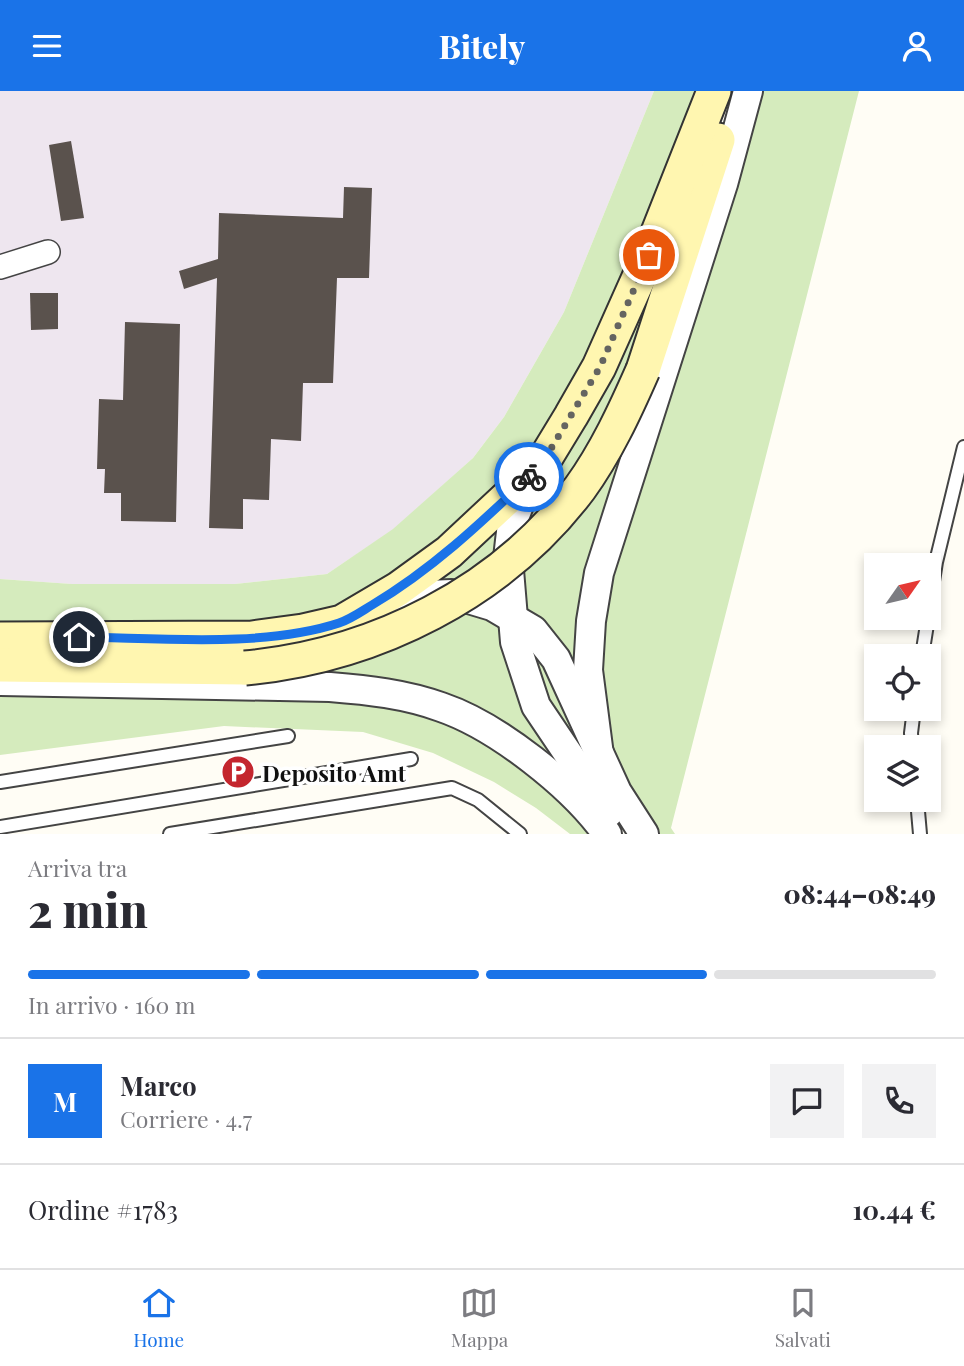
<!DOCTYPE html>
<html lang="it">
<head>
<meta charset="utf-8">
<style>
	body { margin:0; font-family:"Playfair Display",serif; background:#f2f2f3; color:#2b2b33; height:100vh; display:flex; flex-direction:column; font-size:26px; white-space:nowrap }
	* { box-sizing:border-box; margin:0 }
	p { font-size:23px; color:#7c7c81 }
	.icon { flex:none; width:38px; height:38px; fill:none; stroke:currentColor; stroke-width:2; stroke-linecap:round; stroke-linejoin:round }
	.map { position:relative; height:743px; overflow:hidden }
	.drawer { display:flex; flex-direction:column; background:#fff; flex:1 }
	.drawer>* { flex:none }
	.needle { width:46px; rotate:56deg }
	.fabs { position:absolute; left:864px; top:462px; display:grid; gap:14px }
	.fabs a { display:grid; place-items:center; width:77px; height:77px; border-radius:0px; background:#fff; box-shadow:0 4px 10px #0003; font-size:35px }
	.pin { position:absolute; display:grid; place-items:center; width:60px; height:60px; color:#fff; margin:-30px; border:4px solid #fff; border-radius:50%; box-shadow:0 2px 7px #0007 }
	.courier { position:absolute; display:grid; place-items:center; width:70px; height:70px; margin:-35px; border:5px solid #1a73e8; border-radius:50%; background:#fff; color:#222; box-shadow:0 2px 9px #0007 }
	.headline em { font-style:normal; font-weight:800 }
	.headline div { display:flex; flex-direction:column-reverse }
	.headline { display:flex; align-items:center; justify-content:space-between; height:119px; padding:0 28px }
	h1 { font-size:46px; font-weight:800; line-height:52px }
	.bar { display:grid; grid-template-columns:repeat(4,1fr); gap:10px 7px; align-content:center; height:84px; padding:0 28px }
	.bar i { height:9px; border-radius:5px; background:#e1e1e2 }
	.bar .active { background:#1a73e8 }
	.bar p { grid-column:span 4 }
	.line { display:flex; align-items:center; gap:18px; padding:0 28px; border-top:2px solid #e1e1e2 }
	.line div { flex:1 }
	.round { display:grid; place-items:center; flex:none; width:74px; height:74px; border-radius:0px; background:#f2f2f3 }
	header { display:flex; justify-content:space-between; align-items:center; height:91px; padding:0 28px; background:#1a73e8; color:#fff; font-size:32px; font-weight:800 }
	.menu { display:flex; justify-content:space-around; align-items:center; height:98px; border-top:2px solid #e1e1e2; background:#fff; font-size:19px; color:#7c7c81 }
	.menu a { display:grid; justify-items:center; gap:4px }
	.menu .active { color:#1a73e8 }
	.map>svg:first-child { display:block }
	.industrial { fill:#eee6ef }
	.green { fill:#d5ebbd }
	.building { fill:#5a524d }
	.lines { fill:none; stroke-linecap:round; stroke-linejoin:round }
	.service-casing { stroke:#444; stroke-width:16 }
	.minor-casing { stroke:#444; stroke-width:26 }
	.tertiary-casing { stroke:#444; stroke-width:32 }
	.secondary-casing { stroke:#333; stroke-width:37 }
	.service { stroke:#fff; stroke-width:12 }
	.minor { stroke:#fff; stroke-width:23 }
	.tertiary { stroke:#fff; stroke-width:28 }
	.secondary { stroke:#fff6b0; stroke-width:33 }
	.secondary-bridge-casing { stroke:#333; stroke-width:37; stroke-linecap:butt }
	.secondary-bridge { stroke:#fff6b0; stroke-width:33 }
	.done { stroke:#646461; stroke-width:7; stroke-dasharray:0 12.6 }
	.route { stroke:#1a73e8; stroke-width:9 }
	.labels { text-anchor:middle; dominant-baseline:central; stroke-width:7; stroke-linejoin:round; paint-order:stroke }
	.poi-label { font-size:23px; font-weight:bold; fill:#111; stroke:#fff; text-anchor:start }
</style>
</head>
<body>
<header><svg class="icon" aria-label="menu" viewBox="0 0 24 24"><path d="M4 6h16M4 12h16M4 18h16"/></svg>Bitely<svg class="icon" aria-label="person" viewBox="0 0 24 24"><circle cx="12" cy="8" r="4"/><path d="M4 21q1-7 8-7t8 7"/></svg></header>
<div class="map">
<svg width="964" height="743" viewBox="0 0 964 743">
	<rect width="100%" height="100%" fill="#fffdf5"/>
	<path class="industrial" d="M 0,0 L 654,0 L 564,221 L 504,326 L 473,367 L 394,438 L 327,483 L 235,493 L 151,494 L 72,493 L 0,488 Z"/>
	<g class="green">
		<path d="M 654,0 L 703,0 L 600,251 L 526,373 L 392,495 L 299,530 L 0,534 L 0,488 L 72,493 L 235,493 L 327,483 L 393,438 L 473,367 L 504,326 L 564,221 Z"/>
		<path d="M 752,0 L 859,0 L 671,737 L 675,743 L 656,743 L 605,652 L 596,611 L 604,488 Z"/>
		<path d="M 690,99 L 652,287 L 580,606 L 517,522 L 523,419 Z"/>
		<path d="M 512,411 L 506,515 L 432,495 Z"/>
		<path d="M 471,512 L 493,523 L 585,706 L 511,642 L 270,585 Z"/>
		<path d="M 538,553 L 601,698 L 542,615 L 527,569 Z"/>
		<path d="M 0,600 L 355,606 L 433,620 L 519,671 L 596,743 L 570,743 L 536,717 L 494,691 L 433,662 L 363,641 L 224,635 L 0,664 Z"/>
	</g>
	<g class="building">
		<path d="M 71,50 L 84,127 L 61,130 L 49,54 Z"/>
		<path d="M 344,96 L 372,97 L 369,187 L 337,187 L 333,292 L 303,292 L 301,350 L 271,348 L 269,409 L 243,408 L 243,438 L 209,437 L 217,187 L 184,198 L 179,180 L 218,168 L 219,122 L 343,127 Z"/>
		<path d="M 30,202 L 58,202 L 58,238 L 31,239 Z"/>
		<path d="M 125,231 L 180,233 L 176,431 L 121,430 L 121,402 L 104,402 L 105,378 L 97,378 L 99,308 L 123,309 Z"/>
	</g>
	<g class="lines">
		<defs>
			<g id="service">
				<path d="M 929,516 L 936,471 L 964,356"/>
				<path d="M 922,565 L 928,527"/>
				<path d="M 912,656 L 911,642 L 914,618"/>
				<path d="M 0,691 L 288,645"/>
				<path d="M 917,709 L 920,743"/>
				<path d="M 0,736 L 411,668"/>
				<path d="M 170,743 L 452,697 L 478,709 L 520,743"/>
			</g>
			<path id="minor" d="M 0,176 L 48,161"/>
			<g id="tertiary">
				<path d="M 533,387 L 523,404 L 512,432 L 508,467 L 515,551 L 536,615 L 608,722"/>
				<path d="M 374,522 L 426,504 L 452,503 L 492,515 L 533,539 L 556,568 L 617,701 L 644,743"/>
				<path d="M 0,590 L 330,596 C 368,599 405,603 441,616 C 497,635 573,695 607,743"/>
				<path d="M 599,664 L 588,579 L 591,530 L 599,482 L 723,93 L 748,0"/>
			</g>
			<g id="secondary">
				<path d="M 643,279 L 718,49"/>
				<path d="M 0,548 L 252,547 L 303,540 L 342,531 L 398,498 L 449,461 L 540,376 L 571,325 L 599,276 L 649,164 L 714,0"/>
				<path d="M 0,574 L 245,577"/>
			</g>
		</defs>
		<use href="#service" class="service-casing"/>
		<use href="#minor" class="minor-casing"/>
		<use href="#tertiary" class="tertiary-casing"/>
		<use href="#secondary" class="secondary-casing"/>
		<use href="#service" class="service"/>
		<use href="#minor" class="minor"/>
		<use href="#tertiary" class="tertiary"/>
		<use href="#secondary" class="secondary"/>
		<defs>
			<path id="secondary-bridge" d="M 245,577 C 375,565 501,502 580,397 C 606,361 625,320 643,279"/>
		</defs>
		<use href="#secondary-bridge" class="secondary-bridge-casing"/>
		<use href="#secondary-bridge" class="secondary-bridge"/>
	</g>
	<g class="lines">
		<path class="done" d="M 529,386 L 540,376 L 600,276 L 649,164"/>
		<path class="route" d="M 79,546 C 159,547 263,557 339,532 C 351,528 362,520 372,514 C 431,479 480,433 529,386"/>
	</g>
	<defs>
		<symbol id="parking-disc" viewBox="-11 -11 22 22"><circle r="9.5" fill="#c4262e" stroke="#fff"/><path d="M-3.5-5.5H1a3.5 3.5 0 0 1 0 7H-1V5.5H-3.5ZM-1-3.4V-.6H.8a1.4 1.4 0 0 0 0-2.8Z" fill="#fff"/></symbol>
	</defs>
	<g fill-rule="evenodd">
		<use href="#parking-disc" x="219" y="662" width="38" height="38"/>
	</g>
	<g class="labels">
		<g class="poi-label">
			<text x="262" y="681">Deposito Amt</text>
		</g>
	</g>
</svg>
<div class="fabs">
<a><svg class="needle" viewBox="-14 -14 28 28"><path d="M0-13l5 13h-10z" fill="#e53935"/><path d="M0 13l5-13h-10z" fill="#7c7c81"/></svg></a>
<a><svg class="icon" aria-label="locate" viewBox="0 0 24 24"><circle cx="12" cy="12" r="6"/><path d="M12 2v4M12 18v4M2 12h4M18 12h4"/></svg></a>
<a><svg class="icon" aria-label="layers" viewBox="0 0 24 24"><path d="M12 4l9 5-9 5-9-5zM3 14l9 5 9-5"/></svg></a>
</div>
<div class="pin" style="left:649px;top:164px;background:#ea580c"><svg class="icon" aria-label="bag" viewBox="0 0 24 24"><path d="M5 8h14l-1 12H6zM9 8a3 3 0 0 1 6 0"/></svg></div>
<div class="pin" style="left:79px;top:546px;background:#1f2937"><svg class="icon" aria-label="home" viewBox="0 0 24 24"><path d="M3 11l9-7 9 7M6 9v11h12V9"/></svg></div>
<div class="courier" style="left:529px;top:386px"><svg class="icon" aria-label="bike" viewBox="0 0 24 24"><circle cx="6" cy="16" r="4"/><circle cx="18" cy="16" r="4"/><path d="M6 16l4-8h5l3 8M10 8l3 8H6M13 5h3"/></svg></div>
</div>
<section class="drawer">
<div class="headline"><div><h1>2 min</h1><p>Arriva tra</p></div><em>08:44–08:49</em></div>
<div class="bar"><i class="active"></i><i class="active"></i><i class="active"></i><i></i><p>In arrivo · 160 m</p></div>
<div class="line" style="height:126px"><b class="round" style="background:#1a73e8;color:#fff">M</b><div><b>Marco</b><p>Corriere · 4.7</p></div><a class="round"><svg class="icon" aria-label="chat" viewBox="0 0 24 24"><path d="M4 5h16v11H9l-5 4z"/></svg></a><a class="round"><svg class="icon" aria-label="phone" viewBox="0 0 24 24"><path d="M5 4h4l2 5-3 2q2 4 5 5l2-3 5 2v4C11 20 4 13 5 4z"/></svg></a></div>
<div class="line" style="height:91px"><div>Ordine #1783</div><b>10.44 €</b></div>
</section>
<nav class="menu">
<a class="active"><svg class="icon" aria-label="home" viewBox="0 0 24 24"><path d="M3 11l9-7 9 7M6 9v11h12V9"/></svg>Home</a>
<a><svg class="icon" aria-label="map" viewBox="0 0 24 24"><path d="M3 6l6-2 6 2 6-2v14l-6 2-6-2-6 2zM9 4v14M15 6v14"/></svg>Mappa</a>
<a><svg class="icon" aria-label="saved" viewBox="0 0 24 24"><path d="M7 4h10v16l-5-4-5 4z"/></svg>Salvati</a>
</nav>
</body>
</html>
